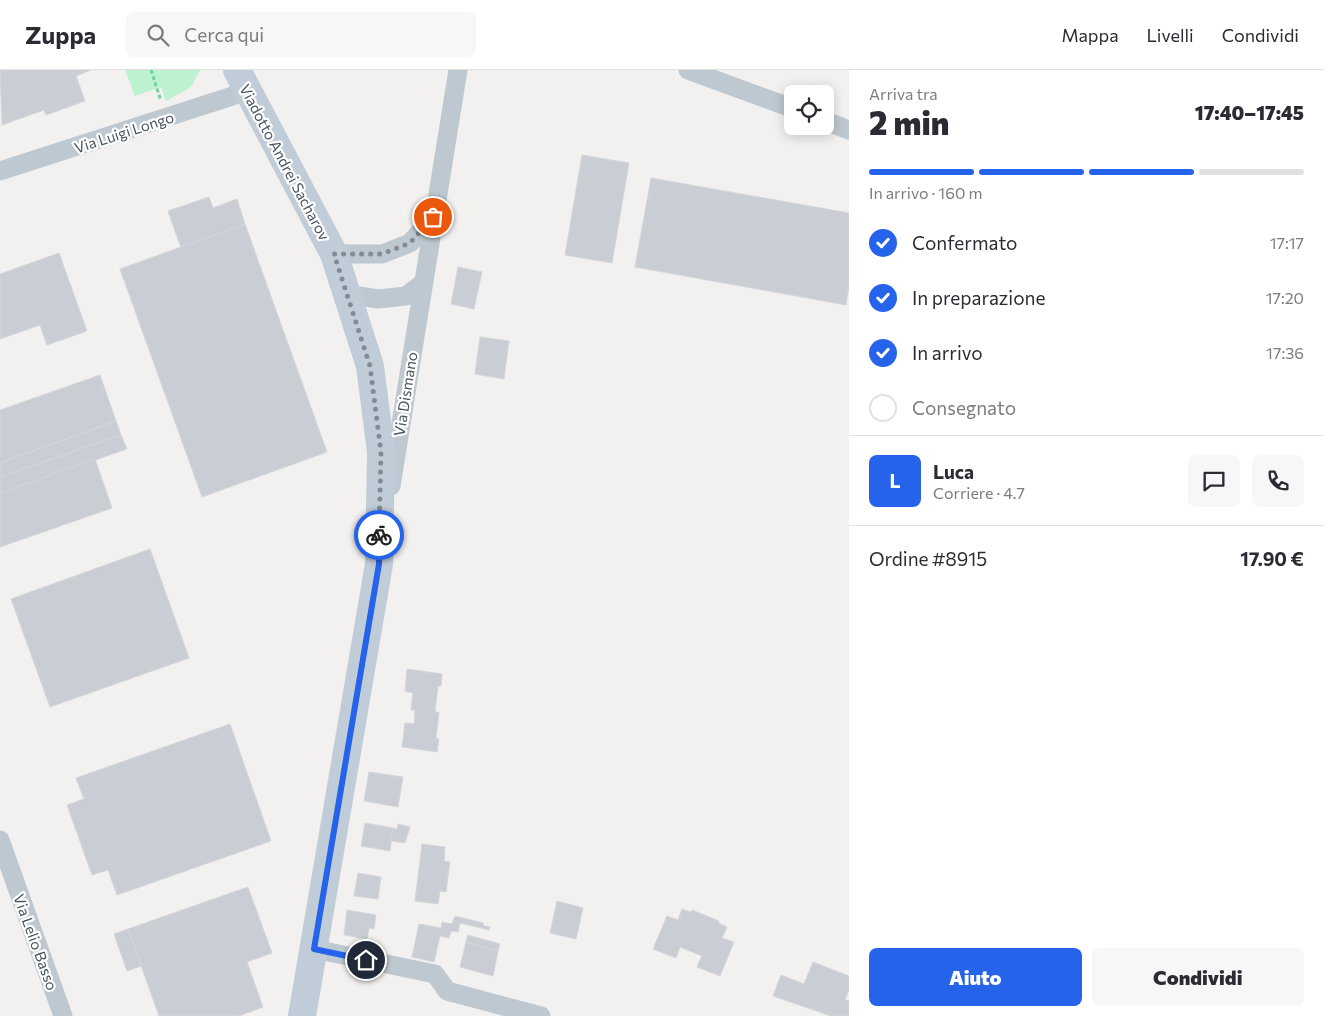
<!DOCTYPE html>
<html lang="it">
<head>
<meta charset="utf-8">
<style>
	body { margin:0; font-family:Commissioner,sans-serif; background:#f7f7f7; color:#2b2b33; height:100vh; display:flex; flex-direction:column; font-size:19px; white-space:nowrap }
	* { box-sizing:border-box; margin:0 }
	p { font-size:16px; color:#7c7c81 }
	.icon { flex:none; width:28px; height:28px; fill:none; stroke:currentColor; stroke-width:2; stroke-linecap:round; stroke-linejoin:round }
	.map { position:relative; flex:1; overflow:hidden }
	.drawer { display:flex; flex-direction:column; background:#fff; width:475px }
	.drawer>* { flex:none }
	.buttons { position:absolute; left:784px; top:15px; display:grid; gap:10px }
	.buttons a { display:grid; place-items:center; width:50px; height:50px; border-radius:8px; background:#fff; box-shadow:0 2px 12px #0003; font-size:25px }
	.pin { position:absolute; display:grid; place-items:center; width:42px; height:42px; color:#fff; margin:-21px; border:2px solid #fff; border-radius:50%; box-shadow:0 1px 5px #0007 }
	.courier { position:absolute; display:grid; place-items:center; width:50px; height:50px; margin:-25px; border:4px solid #2563eb; border-radius:50%; background:#fff; color:#222; box-shadow:0 1px 6px #0007 }
	.headline em { font-style:normal; font-weight:800 }
	.headline div { display:flex; flex-direction:column-reverse }
	.headline { display:flex; align-items:center; justify-content:space-between; height:85px; padding:0 20px }
	h1 { font-size:32px; font-weight:800; line-height:38px }
	.bar { display:grid; grid-template-columns:repeat(4,1fr); gap:8px 5px; align-content:center; height:60px; padding:0 20px }
	.bar i { height:6px; border-radius:4px; background:#e1e1e2 }
	.bar .current { background:#2563eb }
	.bar p { grid-column:span 4 }
	.line { display:flex; align-items:center; gap:12px; padding:0 20px; border-top:1px solid #e1e1e2 }
	.line div { flex:1 }
	.round { display:grid; place-items:center; flex:none; width:52px; height:52px; border-radius:8px; background:#f7f7f7 }
	ol { padding:0 20px; list-style:none }
	li { display:flex; align-items:center; gap:15px; height:55px }
	li p { margin-inline-start:auto }
	li .icon { padding:5px; border-radius:50%; background:#2563eb; color:#fff; stroke-width:4 }
	li:last-child { color:#7c7c81 }
	li i { width:28px; height:28px; border:2px solid #e1e1e2; border-radius:50% }
	.primary-button { display:flex; gap:10px; margin-top:auto; padding:10px 20px }
	.primary-button a { flex:1; height:58px; border-radius:8px; background:#2563eb; color:#fff; font-size:20px; font-weight:800; line-height:58px; text-align:center }
	.primary-button a+a { background:#f7f7f7; color:#2b2b33 }
	header { display:flex; align-items:center; gap:30px; box-sizing:border-box; height:70px; padding:0 25px; background:#fff; border-bottom:1px solid #e1e1e2 }
	header strong { font-size:24px }
	nav { display:flex; gap:28px; margin-inline-start:auto; font-size:18px }
	.search { width:350px; height:45px; background:#f7f7f7; display:flex; align-items:center; gap:12px; box-sizing:border-box; padding:0 18px; border-radius:8px; color:#7c7c81; font-size:19px }
	main { display:flex; flex:1; min-height:0 }
	.map>svg:first-child { display:block }
	.green { fill:#bdf2d1 }
	.building { fill:#cacdd3; stroke:#d4d6dc }
	.lines { fill:none; stroke-linecap:round; stroke-linejoin:round }
	.path { stroke:#72d3a2; stroke-width:3; stroke-dasharray:4 2.5; stroke-linecap:butt }
	.minor { stroke:#bdc8d0; stroke-width:19 }
	.secondary { stroke:#c0ccd8; stroke-width:28 }
	.done { stroke:#838b92; stroke-width:5; stroke-dasharray:0 9 }
	.route { stroke:#2563eb; stroke-width:6 }
	.labels { text-anchor:middle; dominant-baseline:central; stroke-width:4.5; stroke-linejoin:round; paint-order:stroke }
	.street-label { font-size:15px; fill:#47545f; stroke:#fff }
</style>
</head>
<body>
<header>
<strong>Zuppa</strong>
<div class="search"><svg class="icon" aria-label="search" viewBox="0 0 24 24"><circle cx="10" cy="10" r="6"/><path d="M15 15l6 6"/></svg>Cerca qui</div>
<nav><a>Mappa</a><a>Livelli</a><a>Condividi</a></nav>
</header>
<main>
<div class="map">
<svg width="849" height="946" viewBox="0 0 849 946">
	<rect width="100%" height="100%" fill="#f3f0f0"/>
	<path class="green" d="M 125,0 L 200,0 L 191,17 L 166,31 L 161,17 L 135,26 Z"/>
	<g class="building">
		<path d="M 0,0 L 91,0 L 76,6 L 85,31 L 46,45 L 44,40 L 2,55 Z"/>
		<path d="M 582,85 L 629,93 L 612,193 L 565,185 Z"/>
		<path d="M 651,108 L 849,143 L 849,216 L 846,235 L 635,197 Z"/>
		<path d="M 209,127 L 213,138 L 237,129 L 245,154 L 181,178 L 168,141 Z"/>
		<path d="M 245,154 L 327,382 L 202,427 L 120,199 Z"/>
		<path d="M 59,183 L 87,261 L 47,275 L 40,255 L 0,269 L 0,204 Z"/>
		<path d="M 458,197 L 482,202 L 474,239 L 451,234 Z"/>
		<path d="M 480,267 L 509,271 L 504,309 L 475,304 Z"/>
		<path d="M 100,305 L 116,351 L 0,393 L 0,340 Z"/>
		<path d="M 116,351 L 121,365 L 0,407 L 0,393 Z"/>
		<path d="M 121,365 L 127,379 L 0,423 L 0,407 Z"/>
		<path d="M 95,389 L 112,438 L 0,477 L 0,423 Z"/>
		<path d="M 150,479 L 189,588 L 50,637 L 11,529 Z"/>
		<path d="M 407,599 L 442,604 L 441,616 L 438,616 L 435,642 L 439,642 L 436,668 L 439,669 L 437,682 L 402,677 L 405,653 L 414,654 L 415,640 L 411,640 L 413,623 L 405,621 Z"/>
		<path d="M 230,654 L 271,771 L 117,825 L 108,800 L 92,805 L 67,735 L 84,729 L 76,708 Z"/>
		<path d="M 369,702 L 403,707 L 398,737 L 364,731 Z"/>
		<path d="M 365,753 L 393,758 L 390,781 L 361,776 Z"/>
		<path d="M 398,754 L 410,757 L 405,773 L 391,771 L 393,758 L 397,759 Z"/>
		<path d="M 422,774 L 445,777 L 444,791 L 450,792 L 446,822 L 440,821 L 438,834 L 415,831 Z"/>
		<path d="M 358,803 L 381,807 L 378,829 L 354,826 Z"/>
		<path d="M 248,817 L 272,883 L 247,892 L 263,937 L 239,946 L 159,946 L 128,859 Z"/>
		<path d="M 557,831 L 583,838 L 576,869 L 550,863 Z"/>
		<path d="M 682,839 L 691,842 L 692,840 L 719,851 L 718,853 L 727,857 L 722,868 L 734,872 L 720,906 L 697,897 L 702,886 L 680,877 L 676,888 L 653,879 L 667,846 L 678,850 Z"/>
		<path d="M 347,840 L 376,845 L 374,859 L 369,858 L 367,869 L 344,865 Z"/>
		<path d="M 455,846 L 483,853 L 484,856 L 490,857 L 489,860 L 460,853 L 458,862 L 451,861 L 449,868 L 440,866 L 434,892 L 412,887 L 419,854 L 441,858 L 442,852 L 452,854 Z"/>
		<path d="M 128,859 L 141,896 L 127,901 L 114,864 Z"/>
		<path d="M 468,865 L 500,874 L 498,881 L 466,872 Z"/>
		<path d="M 466,872 L 498,881 L 493,906 L 460,897 Z"/>
		<path d="M 813,892 L 849,906 L 849,920 L 845,930 L 849,931 L 849,946 L 831,946 L 773,926 L 781,905 L 804,914 Z"/>
	</g>
	<g class="lines">
		<path class="path" d="M 151,0 L 161,31"/>
		<g class="minor">
			<path d="M 688,0 L 792,38"/>
			<path d="M 825,51 L 849,60"/>
			<path d="M 0,101 L 248,21"/>
			<path d="M 334,184 L 382,184 L 410,173 L 433,147"/>
			<path d="M 346,224 L 378,229 L 406,226 L 423,213"/>
			<path d="M 391,416 L 458,0"/>
			<path d="M 0,770 L 63,946"/>
			<path d="M 314,879 L 435,904 L 447,921 L 541,946"/>
		</g>
		<path class="secondary" d="M 237,0 L 334,184 L 370,296 L 381,382 L 379,494 L 302,946"/>
	</g>
	<g class="lines">
		<path class="done" d="M 379,465 L 381,382 L 370,296 L 334,184 L 382,184 L 410,173 L 433,147"/>
		<path class="route" d="M 366,890 L 314,879 L 379,494 L 379,465"/>
	</g>
	<g class="labels">
		<g class="street-label">
			<text transform="translate(124 62) rotate(-18)">Via Luigi Longo</text>
			<text transform="translate(285 92) rotate(62)">Viadotto Andrei Sacharov</text>
			<text transform="translate(405 324) rotate(-81)">Via Dismano</text>
			<text transform="translate(36 872) rotate(70)">Via Lelio Basso</text>
		</g>
	</g>
</svg>
<div class="buttons">
<a><svg class="icon" aria-label="locate" viewBox="0 0 24 24"><circle cx="12" cy="12" r="6"/><path d="M12 2v4M12 18v4M2 12h4M18 12h4"/></svg></a>
</div>
<div class="pin" style="left:433px;top:147px;background:#ea580c"><svg class="icon" aria-label="bag" viewBox="0 0 24 24"><path d="M5 8h14l-1 12H6zM9 8a3 3 0 0 1 6 0"/></svg></div>
<div class="pin" style="left:366px;top:890px;background:#1f2937"><svg class="icon" aria-label="home" viewBox="0 0 24 24"><path d="M3 11l9-7 9 7M6 9v11h12V9"/></svg></div>
<div class="courier" style="left:379px;top:465px"><svg class="icon" aria-label="bike" viewBox="0 0 24 24"><circle cx="6" cy="16" r="4"/><circle cx="18" cy="16" r="4"/><path d="M6 16l4-8h5l3 8M10 8l3 8H6M13 5h3"/></svg></div>
</div>
<section class="drawer">
<div class="headline"><div><h1>2 min</h1><p>Arriva tra</p></div><em>17:40–17:45</em></div>
<div class="bar"><i class="current"></i><i class="current"></i><i class="current"></i><i></i><p>In arrivo · 160 m</p></div>
<ol>
<li><svg class="icon" aria-label="check" viewBox="0 0 24 24"><path d="M5 12l5 5 9-10"/></svg>Confermato<p>17:17</p></li>
<li><svg class="icon" aria-label="check" viewBox="0 0 24 24"><path d="M5 12l5 5 9-10"/></svg>In preparazione<p>17:20</p></li>
<li><svg class="icon" aria-label="check" viewBox="0 0 24 24"><path d="M5 12l5 5 9-10"/></svg>In arrivo<p>17:36</p></li>
<li><i></i>Consegnato</li>
</ol>
<div class="line" style="height:90px"><b class="round" style="background:#2563eb;color:#fff">L</b><div><b>Luca</b><p>Corriere · 4.7</p></div><a class="round"><svg class="icon" aria-label="chat" viewBox="0 0 24 24"><path d="M4 5h16v11H9l-5 4z"/></svg></a><a class="round"><svg class="icon" aria-label="phone" viewBox="0 0 24 24"><path d="M5 4h4l2 5-3 2q2 4 5 5l2-3 5 2v4C11 20 4 13 5 4z"/></svg></a></div>
<div class="line" style="height:65px"><div>Ordine #8915</div><b>17.90 €</b></div>
<div class="primary-button"><a>Aiuto</a><a>Condividi</a></div>
</section>
</main>
</body>
</html>
